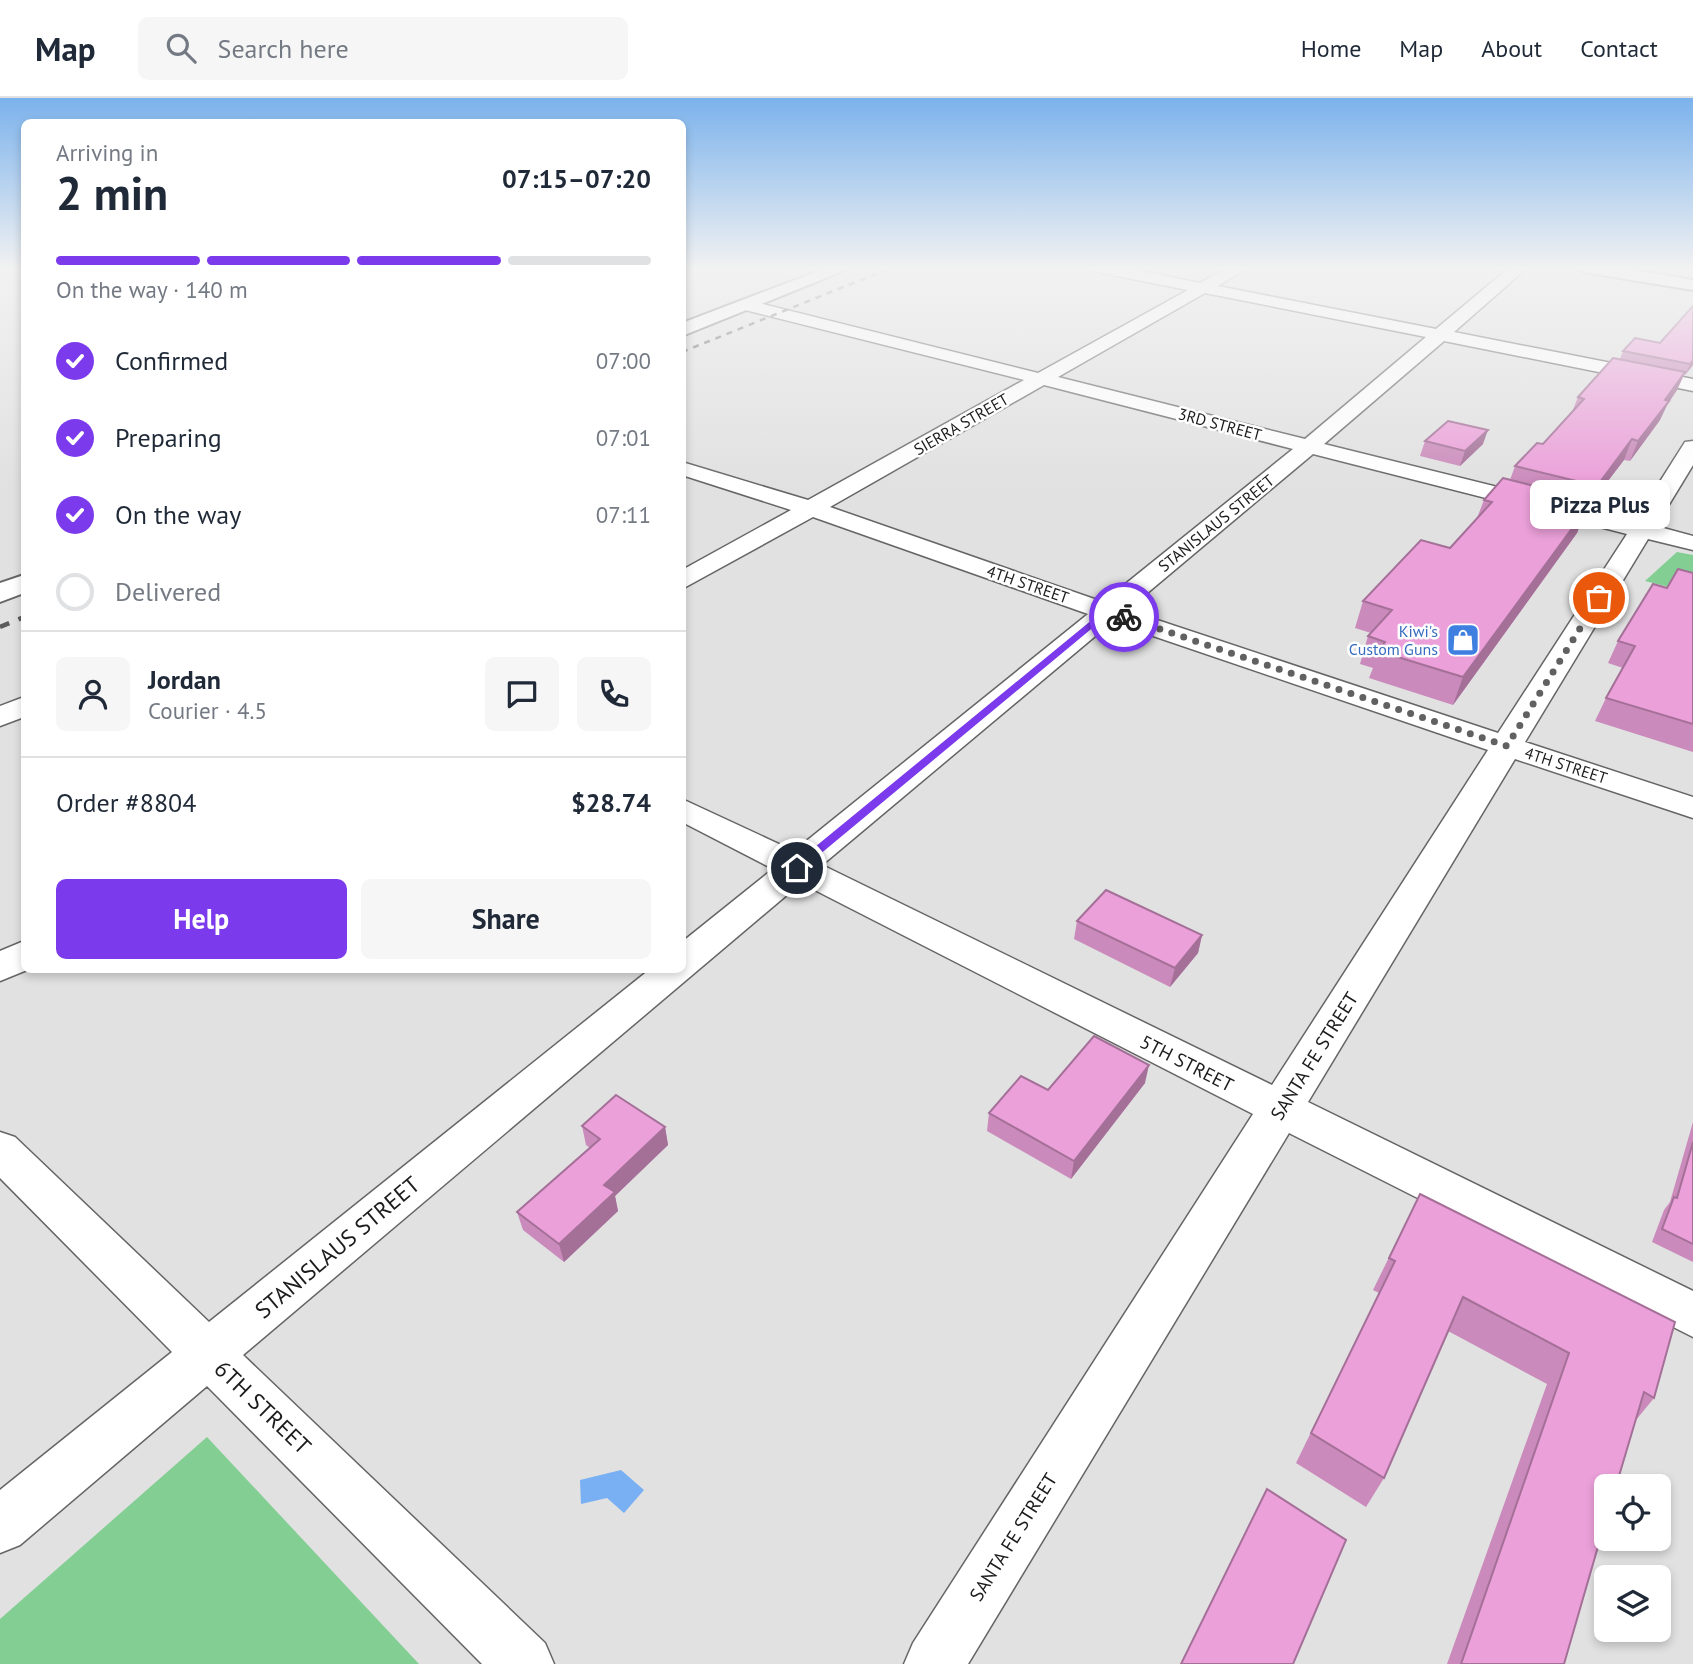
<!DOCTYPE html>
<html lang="en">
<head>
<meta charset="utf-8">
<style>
	body { margin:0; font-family:"PT Sans",sans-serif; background:#f6f6f7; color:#1f2937; height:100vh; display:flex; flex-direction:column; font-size:26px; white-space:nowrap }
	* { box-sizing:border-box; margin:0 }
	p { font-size:23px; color:#747a83 }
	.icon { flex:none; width:38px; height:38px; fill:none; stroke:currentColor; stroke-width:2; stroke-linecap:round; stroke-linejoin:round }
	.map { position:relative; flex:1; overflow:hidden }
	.sheet { position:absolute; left:21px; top:21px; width:665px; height:854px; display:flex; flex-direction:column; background:#fff; border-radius:10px; box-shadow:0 4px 10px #0003 }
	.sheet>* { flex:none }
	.fabs { position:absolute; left:1594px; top:1376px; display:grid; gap:14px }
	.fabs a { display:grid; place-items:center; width:77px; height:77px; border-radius:10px; background:#fff; box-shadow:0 4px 10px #0003; font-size:35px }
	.pin { position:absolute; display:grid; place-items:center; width:60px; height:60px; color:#fff; margin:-30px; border:4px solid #fff; border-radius:50%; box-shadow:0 2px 7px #0007 }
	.courier { position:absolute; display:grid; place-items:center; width:70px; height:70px; margin:-35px; border:5px solid #7c3aed; border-radius:50%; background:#fff; color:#222; box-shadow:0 2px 9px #0007 }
	.bubble { position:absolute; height:49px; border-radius:10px; background:#fff; box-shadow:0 4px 10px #0003; font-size:23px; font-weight:800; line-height:49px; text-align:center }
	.summary em { font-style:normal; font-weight:800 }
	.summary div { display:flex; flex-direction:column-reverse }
	.summary { display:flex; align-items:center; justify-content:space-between; height:119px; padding:0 35px }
	h1 { font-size:46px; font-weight:800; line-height:52px }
	.bar { display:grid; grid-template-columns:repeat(4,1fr); gap:10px 7px; align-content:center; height:84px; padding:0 35px }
	.bar i { height:9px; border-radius:5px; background:#e0e1e3 }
	.bar .selected { background:#7c3aed }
	.bar p { grid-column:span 4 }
	.line { display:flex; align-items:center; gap:18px; padding:0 35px; border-top:2px solid #e0e1e3 }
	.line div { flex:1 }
	.round { display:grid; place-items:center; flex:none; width:74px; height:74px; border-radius:10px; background:#f6f6f7 }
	ol { padding:0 35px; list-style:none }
	li { display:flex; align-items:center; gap:21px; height:77px }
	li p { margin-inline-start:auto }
	li .icon { padding:7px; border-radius:50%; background:#7c3aed; color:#fff; stroke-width:4 }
	li:last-child { color:#747a83 }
	li i { width:38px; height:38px; border:4px solid #e0e1e3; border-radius:50% }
	.action { display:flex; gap:14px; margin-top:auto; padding:14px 35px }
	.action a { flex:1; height:80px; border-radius:10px; background:#7c3aed; color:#fff; font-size:28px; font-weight:800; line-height:80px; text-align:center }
	.action a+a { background:#f6f6f7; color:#1f2937 }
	header { display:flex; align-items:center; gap:42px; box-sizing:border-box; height:98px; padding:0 35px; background:#fff; border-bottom:2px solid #e0e1e3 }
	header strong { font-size:33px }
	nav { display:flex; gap:38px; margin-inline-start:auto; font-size:24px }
	.search { width:490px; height:63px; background:#f6f6f7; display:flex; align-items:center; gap:18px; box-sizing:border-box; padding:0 24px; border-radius:10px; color:#747a83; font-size:26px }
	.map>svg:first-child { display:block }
	.green { fill:#82ce93 }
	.water { fill:#78b0f3 }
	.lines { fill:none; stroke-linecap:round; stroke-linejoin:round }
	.minor-casing { stroke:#656566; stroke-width:3 }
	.tertiary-casing { stroke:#656566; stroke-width:4 }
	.secondary-casing { stroke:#656566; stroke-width:4 }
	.minor { fill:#fff; fill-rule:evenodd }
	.tertiary { fill:#fff; fill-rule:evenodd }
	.secondary { fill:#fff; fill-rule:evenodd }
	.rail-far2 { stroke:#5b5b5b; stroke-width:2.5; stroke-dasharray:6 6; stroke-linecap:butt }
	.rail-far1 { stroke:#5b5b5b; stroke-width:3.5; stroke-dasharray:8 8; stroke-linecap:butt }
	.rail { stroke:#5b5b5b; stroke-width:4.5; stroke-dasharray:10 10; stroke-linecap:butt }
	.wall { fill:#ca8abb }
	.shaded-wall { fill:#a47098 }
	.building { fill:#eba0d9; stroke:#a47098; stroke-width:2 }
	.route { fill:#7c3aed }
	.done { stroke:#616161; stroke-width:7; stroke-dasharray:0 12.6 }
	.labels { text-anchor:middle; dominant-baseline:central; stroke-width:5; stroke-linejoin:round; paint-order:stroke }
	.far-street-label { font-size:16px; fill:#1c1c1c; stroke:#fff }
	.far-shop-label { font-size:16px; fill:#366cbe; stroke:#fff; text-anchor:end }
	.street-label { font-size:19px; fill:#1c1c1c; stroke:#fff }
	.near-street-label { font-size:23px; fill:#1c1c1c; stroke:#fff }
</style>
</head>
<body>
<header>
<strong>Map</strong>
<div class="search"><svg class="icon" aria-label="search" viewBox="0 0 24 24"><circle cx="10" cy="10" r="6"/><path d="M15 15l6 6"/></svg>Search here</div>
<nav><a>Home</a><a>Map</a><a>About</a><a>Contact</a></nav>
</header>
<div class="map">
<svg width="1693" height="1566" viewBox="0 0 1693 1566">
	<rect width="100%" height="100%" fill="#e1e1e2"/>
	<g class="green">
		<path d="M 1677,454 L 1693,457 L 1693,495 L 1645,483 Z"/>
		<path d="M 207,1339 L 419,1566 L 0,1566 L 0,1521 Z"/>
	</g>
	<path class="water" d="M 621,1372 L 644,1392 L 624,1415 L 607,1400 L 581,1406 L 580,1382 Z"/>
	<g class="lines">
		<defs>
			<g id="minor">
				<path d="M 1089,169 L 1122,169 L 1200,185 L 1228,169 L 1248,169 L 1218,188 L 1436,231 L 1510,169 L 1528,169 L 1454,234 L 1693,281 L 1693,293 L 1444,243 L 1324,346 L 1635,423 L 1685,344 L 1693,343 L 1693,367 L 1656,428 L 1693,438 L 1693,452 L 1648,441 L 1525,644 L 1693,699 L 1693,720 L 1515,661 L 1308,1004 L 1693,1193 L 1693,1239 L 1289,1035 L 968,1566 L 904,1566 L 913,1545 L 1253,1016 L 801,785 L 243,1257 L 545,1545 L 554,1566 L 482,1566 L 207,1288 L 20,1447 L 0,1455 L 0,1392 L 172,1254 L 0,1080 L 0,1034 L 15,1039 L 209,1224 L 649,872 L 682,872 L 682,844 L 773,771 L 682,724 L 682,701 L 794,753 L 1088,516 L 813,419 L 682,491 L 682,472 L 791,412 L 682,377 L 682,364 L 808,402 L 1024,282 L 741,211 L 739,207 L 747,202 L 1038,275 L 1188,192 L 1097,174 ZM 1205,195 L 1426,239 L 1305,341 L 1058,279 ZM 1044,287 L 1293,351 L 1103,504 L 830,409 ZM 1313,356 L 1627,436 L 1498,635 L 1127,512 ZM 1112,524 L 1488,652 L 1272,987 L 822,767 Z"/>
				<path d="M 24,599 L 24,619 L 0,628 L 0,608 Z"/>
				<path d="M 24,843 L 27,872 L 0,883 L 0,853 Z"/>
			</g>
			<path id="tertiary" d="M 1575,169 L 1616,169 L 1693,182 L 1693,192 L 1583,174 Z"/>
			<g id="secondary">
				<path d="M 829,169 L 853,169 L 682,238 L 682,225 Z"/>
				<path d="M 24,477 L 24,495 L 0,504 L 0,485 Z"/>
			</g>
		</defs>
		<use href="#minor" class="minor-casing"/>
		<use href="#tertiary" class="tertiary-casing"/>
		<use href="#secondary" class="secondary-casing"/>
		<use href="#minor" class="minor"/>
		<use href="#tertiary" class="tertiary"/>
		<use href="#secondary" class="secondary"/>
		<path class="rail-far2" d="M 682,254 L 893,169"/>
		<path class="rail-far1" d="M 19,521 L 24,519"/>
		<path class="rail" d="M 0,529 L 24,519"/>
	</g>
	<g class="wall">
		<path d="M 1693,208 L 1693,267 L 1685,277 L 1684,277 L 1677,292 L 1667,307 L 1660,322 L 1630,363 L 1624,362 L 1588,409 L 1583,407 L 1582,409 L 1587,410 L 1577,435 L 1453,607 L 1369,580 L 1373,570 L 1360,566 L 1368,538 L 1371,535 L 1355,530 L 1363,503 L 1450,450 L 1477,420 L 1484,402 L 1510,382 L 1515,368 L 1543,346 L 1572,314 L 1578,299 L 1620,261 L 1623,253 L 1660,245 Z"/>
		<path d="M 1425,343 L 1483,346 L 1460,368 L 1420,358 Z"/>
		<path d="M 1693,475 L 1693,654 L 1595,623 L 1606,600 L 1623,570 L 1608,565 L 1618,543 L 1667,490 Z"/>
		<path d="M 1077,823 L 1202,837 L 1198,855 L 1170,889 L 1074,841 Z"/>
		<path d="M 1145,985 L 1071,1081 L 987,1033 L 989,1015 L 1048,992 Z"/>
		<path d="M 1693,1024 L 1693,1164 L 1652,1144 L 1664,1112 L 1670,1104 Z"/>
		<path d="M 582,1028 L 665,1029 L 668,1047 L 615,1098 L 618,1113 L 564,1164 L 523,1132 L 517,1114 L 590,1050 L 586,1047 Z"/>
		<path d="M 1420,1096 L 1654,1300 L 1636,1322 L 1564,1566 L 1447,1566 L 1547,1286 L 1448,1233 L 1384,1380 L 1366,1409 L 1296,1365 L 1379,1195 L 1373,1192 Z"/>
	</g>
	<g class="shaded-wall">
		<path d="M 1693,262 L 1693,267 L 1685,277 L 1690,266 Z"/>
		<path d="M 1685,274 L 1677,292 L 1667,307 L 1660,322 L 1630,363 L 1638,343 L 1665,302 Z"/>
		<path d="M 1488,332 L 1483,346 L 1460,368 L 1465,353 Z"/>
		<path d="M 1632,341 L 1624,362 L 1588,409 L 1597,388 Z"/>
		<path d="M 1587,410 L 1577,435 L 1453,607 L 1463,579 Z"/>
		<path d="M 1202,837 L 1198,855 L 1170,889 L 1175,870 Z"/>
		<path d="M 1149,967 L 1145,985 L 1071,1081 L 1074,1063 Z"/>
		<path d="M 665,1029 L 668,1047 L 615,1098 L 618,1113 L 564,1164 L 559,1146 L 604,1087 Z"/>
	</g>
	<g class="building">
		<path d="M 1693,208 L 1693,262 L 1690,266 L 1623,253 L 1635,240 L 1660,245 Z"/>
		<path d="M 1613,260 L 1685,274 L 1665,302 L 1669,303 L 1638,343 L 1632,341 L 1597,388 L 1515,368 L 1537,345 L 1543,346 L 1584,301 L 1578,299 Z"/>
		<path d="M 1448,323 L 1488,332 L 1465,353 L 1425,343 Z"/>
		<path d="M 1503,380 L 1585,401 L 1579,408 L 1587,410 L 1463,579 L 1378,553 L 1385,544 L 1368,538 L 1392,512 L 1363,503 L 1421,442 L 1450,450 L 1492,404 L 1484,402 Z"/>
		<path d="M 1678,471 L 1693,475 L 1693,626 L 1606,600 L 1635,548 L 1618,543 L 1653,486 L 1667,490 Z"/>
		<path d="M 1106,792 L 1202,837 L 1175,870 L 1077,823 Z"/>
		<path d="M 1094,938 L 1149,967 L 1074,1063 L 989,1015 L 1021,978 L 1048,992 Z"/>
		<path d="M 616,997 L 665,1029 L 604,1087 L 615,1094 L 559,1146 L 517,1114 L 600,1041 L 582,1028 Z"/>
		<path d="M 1693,1044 L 1693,1146 L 1662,1131 L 1674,1099 L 1677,1100 Z"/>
		<path d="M 1420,1096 L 1675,1224 L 1654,1300 L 1644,1294 L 1616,1388 L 1606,1388 L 1606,1421 L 1564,1566 L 1461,1566 L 1569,1255 L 1463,1199 L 1384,1380 L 1311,1335 L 1395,1163 L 1389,1160 Z"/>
		<path d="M 1267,1391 L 1346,1442 L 1293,1566 L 1181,1566 Z"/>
	</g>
	<linearGradient id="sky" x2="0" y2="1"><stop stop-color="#7bb2ec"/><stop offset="0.44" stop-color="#f2f2f2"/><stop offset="1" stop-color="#f2f2f2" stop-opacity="0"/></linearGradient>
	<rect width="1693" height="388" fill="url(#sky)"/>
	<path class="route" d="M 1104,512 L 1128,519 L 1124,522 L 1108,517 L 801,772 L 793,772 L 793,767 Z"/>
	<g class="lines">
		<path class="done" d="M 1124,519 L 1507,648 L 1599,500"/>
	</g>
	<defs>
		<symbol id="shop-square" viewBox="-11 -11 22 22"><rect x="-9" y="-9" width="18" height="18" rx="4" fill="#3f7fe0" stroke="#fff"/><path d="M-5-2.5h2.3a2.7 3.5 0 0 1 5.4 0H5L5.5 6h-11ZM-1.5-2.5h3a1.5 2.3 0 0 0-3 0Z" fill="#fff"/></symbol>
	</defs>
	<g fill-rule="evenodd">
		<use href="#shop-square" x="1444" y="523" width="38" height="38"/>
	</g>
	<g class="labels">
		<g class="far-street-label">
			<text transform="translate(961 326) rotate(-30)">SIERRA STREET</text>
			<text transform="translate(1220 326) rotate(15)">3RD STREET</text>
			<text transform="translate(1216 425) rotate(-39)">STANISLAUS STREET</text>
			<text transform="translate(1028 486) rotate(19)">4TH STREET</text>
			<text transform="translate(1566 667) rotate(18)">4TH STREET</text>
		</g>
		<g class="far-shop-label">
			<text x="1438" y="533">Kiwi's<tspan x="1438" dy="18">Custom Guns</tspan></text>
		</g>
		<g class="street-label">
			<text transform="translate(1314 958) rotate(-58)">SANTA FE STREET</text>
			<text transform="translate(1187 965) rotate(27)">5TH STREET</text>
			<text transform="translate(1013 1439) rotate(-58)">SANTA FE STREET</text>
		</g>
		<g class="near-street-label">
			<text transform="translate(337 1149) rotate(-40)">STANISLAUS STREET</text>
			<text transform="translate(263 1309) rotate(44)">6TH STREET</text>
		</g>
	</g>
</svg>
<div class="fabs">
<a><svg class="icon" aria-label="locate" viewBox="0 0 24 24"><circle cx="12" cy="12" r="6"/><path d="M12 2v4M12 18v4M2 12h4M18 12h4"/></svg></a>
<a><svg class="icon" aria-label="layers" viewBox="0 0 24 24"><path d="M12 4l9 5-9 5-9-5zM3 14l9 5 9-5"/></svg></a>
</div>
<div class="pin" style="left:1599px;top:500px;background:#ea580c"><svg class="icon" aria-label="bag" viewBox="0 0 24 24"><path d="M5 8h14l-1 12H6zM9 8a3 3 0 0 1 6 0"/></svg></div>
<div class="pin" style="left:797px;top:770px;background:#1f2937"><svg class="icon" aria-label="home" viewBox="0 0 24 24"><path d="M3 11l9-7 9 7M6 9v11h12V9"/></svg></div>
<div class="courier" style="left:1124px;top:519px"><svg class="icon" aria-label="bike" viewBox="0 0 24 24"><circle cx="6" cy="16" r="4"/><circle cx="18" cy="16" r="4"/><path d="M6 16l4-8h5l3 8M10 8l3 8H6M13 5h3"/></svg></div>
<div class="bubble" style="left:1530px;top:382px;width:140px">Pizza Plus</div>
<section class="sheet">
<div class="summary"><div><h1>2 min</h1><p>Arriving in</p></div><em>07:15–07:20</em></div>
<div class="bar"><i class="selected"></i><i class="selected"></i><i class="selected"></i><i></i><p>On the way · 140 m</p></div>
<ol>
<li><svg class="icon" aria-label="check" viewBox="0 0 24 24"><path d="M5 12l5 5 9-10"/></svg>Confirmed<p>07:00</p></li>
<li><svg class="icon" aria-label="check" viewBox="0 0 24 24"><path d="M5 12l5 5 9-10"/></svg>Preparing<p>07:01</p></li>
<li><svg class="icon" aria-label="check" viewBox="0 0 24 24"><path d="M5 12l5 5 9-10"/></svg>On the way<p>07:11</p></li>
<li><i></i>Delivered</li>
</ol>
<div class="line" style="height:126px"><a class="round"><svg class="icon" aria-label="person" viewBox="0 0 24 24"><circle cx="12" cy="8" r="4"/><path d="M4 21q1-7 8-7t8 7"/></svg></a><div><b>Jordan</b><p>Courier · 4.5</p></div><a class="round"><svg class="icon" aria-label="chat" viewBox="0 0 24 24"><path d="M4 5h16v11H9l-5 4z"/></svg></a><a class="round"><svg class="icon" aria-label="phone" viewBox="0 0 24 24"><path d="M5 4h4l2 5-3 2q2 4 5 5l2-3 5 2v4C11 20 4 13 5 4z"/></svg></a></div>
<div class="line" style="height:91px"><div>Order #8804</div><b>$28.74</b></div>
<div class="action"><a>Help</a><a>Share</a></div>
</section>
</div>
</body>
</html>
